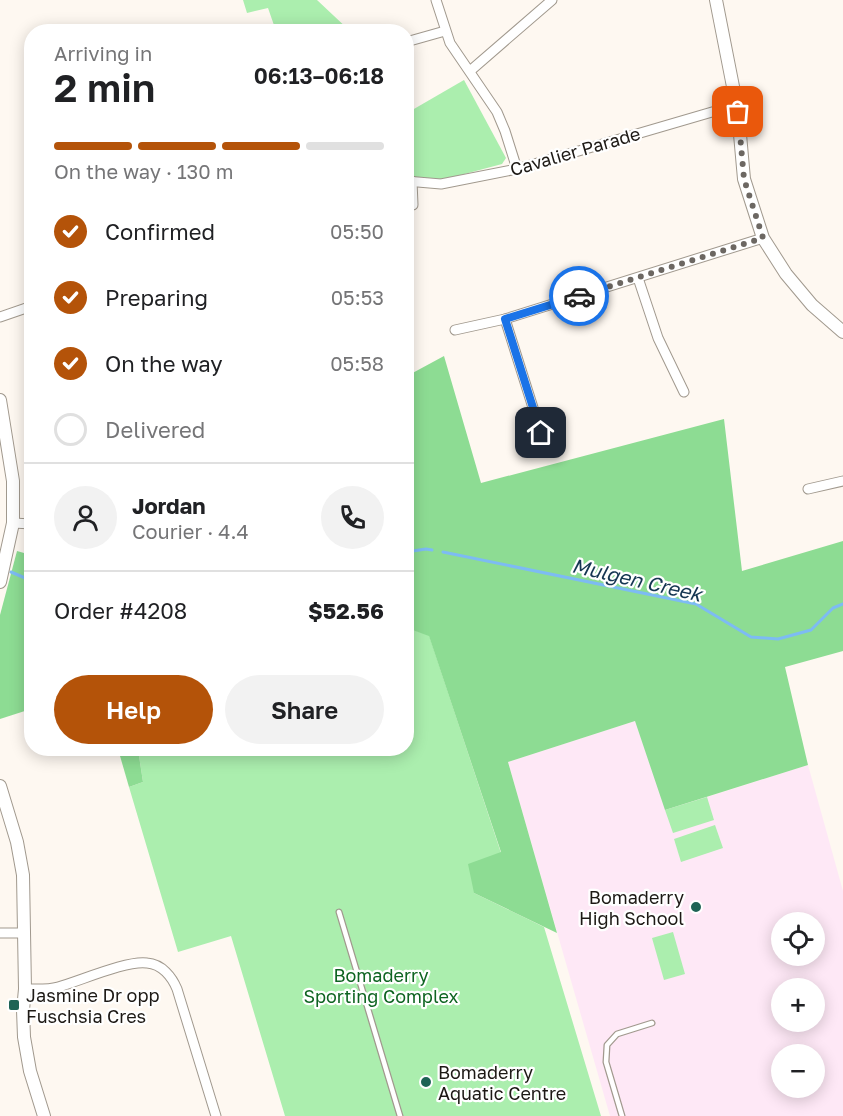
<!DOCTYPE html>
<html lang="en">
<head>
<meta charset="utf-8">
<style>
	body { margin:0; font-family:"Golos Text",sans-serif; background:#f2f2f2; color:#202124; height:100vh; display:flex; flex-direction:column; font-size:22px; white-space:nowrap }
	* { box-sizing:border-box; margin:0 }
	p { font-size:20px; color:#757577 }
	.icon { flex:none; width:33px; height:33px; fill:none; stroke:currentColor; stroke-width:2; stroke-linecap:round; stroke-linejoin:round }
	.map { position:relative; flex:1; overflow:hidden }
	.panel { position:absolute; left:24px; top:24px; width:390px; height:732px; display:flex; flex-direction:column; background:#fff; border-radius:24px; box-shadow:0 3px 15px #0003 }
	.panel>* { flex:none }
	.buttons { position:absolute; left:771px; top:912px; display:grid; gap:12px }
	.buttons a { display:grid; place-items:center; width:54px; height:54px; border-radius:50%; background:#fff; box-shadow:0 3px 15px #0003; font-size:30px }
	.pin { position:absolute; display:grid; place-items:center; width:51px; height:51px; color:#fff; margin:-26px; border-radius:12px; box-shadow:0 3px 9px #0006 }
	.courier { position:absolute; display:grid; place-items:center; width:60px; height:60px; margin:-30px; border:4px solid #1a73e8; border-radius:50%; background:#fff; color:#222; box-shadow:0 2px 8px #0007 }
	.overview em { font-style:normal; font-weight:600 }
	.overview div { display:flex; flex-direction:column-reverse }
	.overview { display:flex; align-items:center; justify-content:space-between; height:102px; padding:0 30px }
	h1 { font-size:39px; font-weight:600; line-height:45px }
	.bar { display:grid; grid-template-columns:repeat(4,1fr); gap:9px 6px; align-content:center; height:72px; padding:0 30px }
	.bar i { height:8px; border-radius:4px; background:#e0e0e0 }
	.bar .active { background:#b45309 }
	.bar p { grid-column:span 4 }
	.line { display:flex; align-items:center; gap:15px; padding:0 30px; border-top:2px solid #e0e0e0 }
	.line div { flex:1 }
	.round { display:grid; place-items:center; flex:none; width:63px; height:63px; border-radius:32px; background:#f2f2f2 }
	ol { padding:0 30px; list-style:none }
	li { display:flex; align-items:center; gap:18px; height:66px }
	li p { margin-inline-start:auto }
	li .icon { padding:6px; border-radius:50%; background:#b45309; color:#fff; stroke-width:4 }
	li:last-child { color:#757577 }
	li i { width:33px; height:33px; border:3px solid #e0e0e0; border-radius:50% }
	.button { display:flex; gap:12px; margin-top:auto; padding:12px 30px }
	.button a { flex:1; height:69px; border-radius:36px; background:#b45309; color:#fff; font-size:24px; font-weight:600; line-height:69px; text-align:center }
	.button a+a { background:#f2f2f2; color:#202124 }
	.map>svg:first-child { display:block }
	.education { fill:#fee8f6; fill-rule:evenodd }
	.green { fill:#abeeae }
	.forest { fill:#8ddc93 }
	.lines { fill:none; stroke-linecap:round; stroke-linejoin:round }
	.stream { stroke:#7dbbf3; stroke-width:3 }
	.service-casing { stroke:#a1998e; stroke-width:7 }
	.minor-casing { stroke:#a1998e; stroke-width:11 }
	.tertiary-casing { stroke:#a1998e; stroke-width:14 }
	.service { stroke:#fff; stroke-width:4.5 }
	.minor { stroke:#fff; stroke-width:9 }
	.tertiary { stroke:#fff; stroke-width:12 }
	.done { stroke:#6c6762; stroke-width:6; stroke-dasharray:0 10.8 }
	.route { stroke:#1a73e8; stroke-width:8 }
	.poi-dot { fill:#1e6355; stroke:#fff; stroke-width:2 }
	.labels { text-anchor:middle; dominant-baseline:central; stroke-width:4.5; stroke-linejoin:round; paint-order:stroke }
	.street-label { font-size:18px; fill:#1d1915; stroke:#fff }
	.poi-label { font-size:18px; fill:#1d1915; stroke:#fff; text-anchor:start }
	.park-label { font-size:18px; fill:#0e6421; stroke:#fff }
	.water-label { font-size:20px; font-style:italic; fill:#153652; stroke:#fff }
</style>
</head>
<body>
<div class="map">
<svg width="843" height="1116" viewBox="0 0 843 1116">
	<rect width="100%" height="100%" fill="#fef8f1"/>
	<path class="education" d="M 635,721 L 666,810 L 808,765 L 843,891 L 843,1116 L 610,1116 L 508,762 ZM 782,922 L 814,922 L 814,956 L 782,956 ZM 782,988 L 814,988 L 814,1022 L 782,1022 ZM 782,1054 L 814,1054 L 814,1088 L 782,1088 Z"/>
	<g class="green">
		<path d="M 243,0 L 317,0 L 350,31 L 276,31 L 268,8 L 247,13 Z"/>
		<path d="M 464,80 L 506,158 L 502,164 L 442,180 L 407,179 L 407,113 Z"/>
		<path d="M 407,628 L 429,635 L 501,853 L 474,893 L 544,927 L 601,1116 L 285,1116 L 231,936 L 178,952 L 129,787 L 143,782 L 138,749 L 406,748 Z"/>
		<path d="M 707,797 L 714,820 L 673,833 L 665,810 Z"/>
		<path d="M 715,825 L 723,848 L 681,862 L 674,839 Z"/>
		<path d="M 673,932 L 685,974 L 664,980 L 652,938 Z"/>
	</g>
	<g class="forest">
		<path d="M 444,356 L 481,483 L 724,419 L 742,571 L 843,541 L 843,651 L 785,667 L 808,765 L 665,810 L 635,721 L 508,762 L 557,933 L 474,893 L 468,864 L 501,852 L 429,636 L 407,628 L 407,376 Z"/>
		<path d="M 17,551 L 31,555 L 31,709 L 0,719 L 0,615 Z"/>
		<path d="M 118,749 L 138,749 L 143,782 L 129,787 Z"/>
	</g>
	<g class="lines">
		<g class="stream">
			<path d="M 406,552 L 426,549 L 432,550"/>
			<path d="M 443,552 L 696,604 L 751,637 L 778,639 L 811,630 L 833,608 L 843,604"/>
			<path d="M 11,572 L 32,581"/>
		</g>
		<defs>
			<g id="service">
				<path d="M 339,912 L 400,1116"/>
				<path d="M 622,1116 L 606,1062 L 607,1045 L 617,1034 L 652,1023"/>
			</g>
			<g id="minor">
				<path d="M 436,0 L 450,43 L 497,112 L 505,131 L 517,169"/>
				<path d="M 406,42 L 445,31"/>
				<path d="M 470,71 L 552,0"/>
				<path d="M 406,181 L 441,184 L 517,169 L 736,105"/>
				<path d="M 412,181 L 413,205"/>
				<path d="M 638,278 L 658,338 L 684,392"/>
				<path d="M 0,317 L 32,306"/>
				<path d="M 505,319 L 541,433"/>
				<path d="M 455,330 L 505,319 L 763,238"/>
				<path d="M 808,489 L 843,481"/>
				<path d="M 13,523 L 32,524"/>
				<path d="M 0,933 L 24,933"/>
				<path d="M 25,989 C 36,989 48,990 58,987 C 80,981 127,960 147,963 C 162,964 172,977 177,989 L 216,1116"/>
			</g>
			<g id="tertiary">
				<path d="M 716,0 L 738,112 L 744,179 L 763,238 L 786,274 L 812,305 L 843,332"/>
				<path d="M 0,400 L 13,481 L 13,523 L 0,582"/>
				<path d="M 0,786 L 17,842 L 23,875 L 25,989 L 23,1010 L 24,1037 L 30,1071 L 44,1116"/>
			</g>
		</defs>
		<use href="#service" class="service-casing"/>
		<use href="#minor" class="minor-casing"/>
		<use href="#tertiary" class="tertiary-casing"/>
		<use href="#service" class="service"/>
		<use href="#minor" class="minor"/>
		<use href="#tertiary" class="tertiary"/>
	</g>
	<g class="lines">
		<path class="done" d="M 579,296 L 763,238 L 744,179 L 738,112"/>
		<path class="route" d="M 541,433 L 505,319 L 579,296"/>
	</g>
	<g class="poi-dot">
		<circle cx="696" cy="907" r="6"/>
		<rect x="8" y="999" width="12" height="12" rx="3"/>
		<circle cx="426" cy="1082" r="6"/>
	</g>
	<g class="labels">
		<g class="street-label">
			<text transform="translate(575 151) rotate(-16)">Cavalier Parade</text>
		</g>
		<g class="poi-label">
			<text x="684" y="897" text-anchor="end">Bomaderry<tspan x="684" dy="21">High School</tspan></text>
			<text x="26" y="995">Jasmine Dr opp<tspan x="26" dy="21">Fuschsia Cres</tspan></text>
			<text x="438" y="1072">Bomaderry<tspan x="438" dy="21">Aquatic Centre</tspan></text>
		</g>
		<g class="park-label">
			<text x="381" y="975">Bomaderry<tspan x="381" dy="21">Sporting Complex</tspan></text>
		</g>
		<g class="water-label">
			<text transform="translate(637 579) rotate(13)">Mulgen Creek</text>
		</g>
	</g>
</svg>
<div class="buttons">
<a><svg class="icon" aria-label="locate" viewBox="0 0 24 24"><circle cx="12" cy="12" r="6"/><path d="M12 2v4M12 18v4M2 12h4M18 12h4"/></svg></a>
<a>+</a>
<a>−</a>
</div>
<div class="pin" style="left:738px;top:112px;background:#ea580c"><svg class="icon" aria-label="bag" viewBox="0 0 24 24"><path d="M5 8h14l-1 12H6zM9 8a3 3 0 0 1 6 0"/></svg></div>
<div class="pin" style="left:541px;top:433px;background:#1f2937"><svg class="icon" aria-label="home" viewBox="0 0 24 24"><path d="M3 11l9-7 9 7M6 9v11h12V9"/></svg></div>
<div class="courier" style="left:579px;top:296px"><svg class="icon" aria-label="car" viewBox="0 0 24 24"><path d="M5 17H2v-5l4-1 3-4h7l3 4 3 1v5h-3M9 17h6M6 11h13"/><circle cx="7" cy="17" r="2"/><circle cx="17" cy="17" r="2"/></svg></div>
<section class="panel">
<div class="overview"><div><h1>2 min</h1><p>Arriving in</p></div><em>06:13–06:18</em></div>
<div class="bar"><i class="active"></i><i class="active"></i><i class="active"></i><i></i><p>On the way · 130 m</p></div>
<ol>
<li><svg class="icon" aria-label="check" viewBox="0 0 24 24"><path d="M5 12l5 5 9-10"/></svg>Confirmed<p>05:50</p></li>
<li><svg class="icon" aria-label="check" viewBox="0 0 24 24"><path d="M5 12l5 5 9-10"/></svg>Preparing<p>05:53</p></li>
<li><svg class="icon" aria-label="check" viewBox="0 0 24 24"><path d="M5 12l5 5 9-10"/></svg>On the way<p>05:58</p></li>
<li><i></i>Delivered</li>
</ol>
<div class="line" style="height:108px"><a class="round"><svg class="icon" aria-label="person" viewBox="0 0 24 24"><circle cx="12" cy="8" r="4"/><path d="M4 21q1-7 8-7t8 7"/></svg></a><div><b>Jordan</b><p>Courier · 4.4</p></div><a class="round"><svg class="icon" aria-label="phone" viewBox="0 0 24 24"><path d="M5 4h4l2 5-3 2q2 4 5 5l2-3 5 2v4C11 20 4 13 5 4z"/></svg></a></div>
<div class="line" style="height:78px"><div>Order #4208</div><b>$52.56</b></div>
<div class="button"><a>Help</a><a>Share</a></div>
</section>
</div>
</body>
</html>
